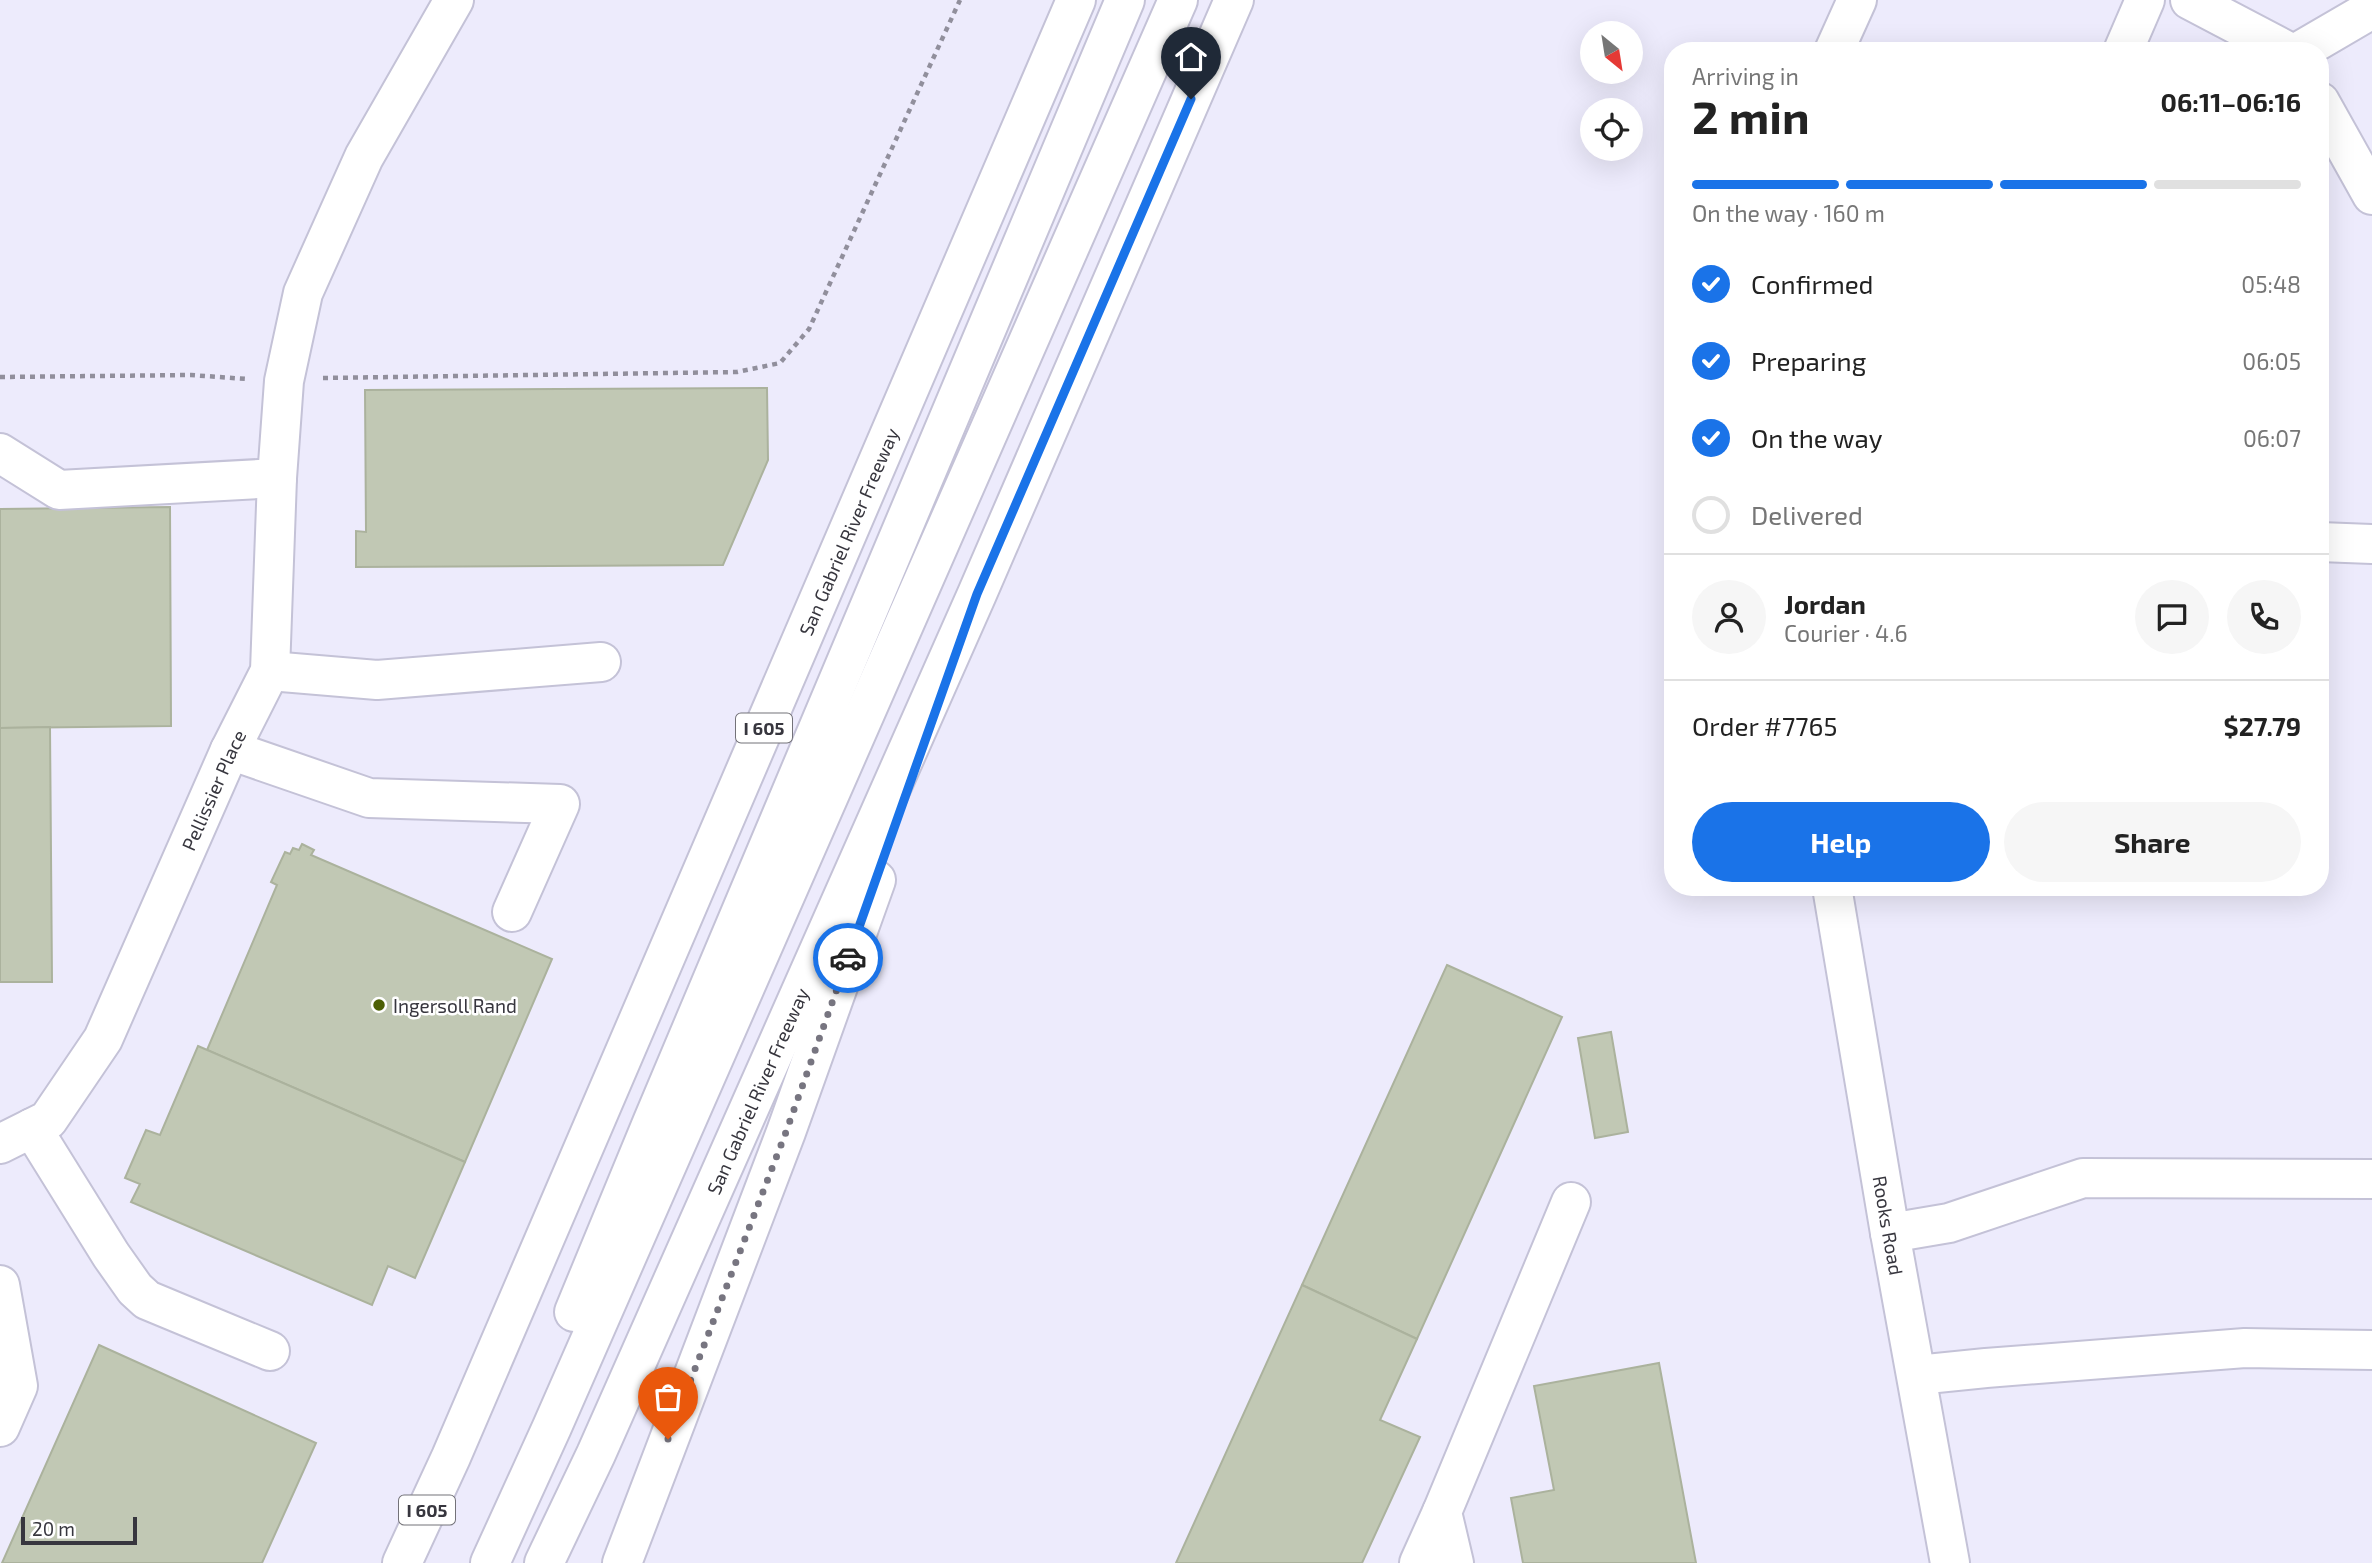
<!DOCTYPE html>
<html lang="en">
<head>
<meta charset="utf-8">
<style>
	body { margin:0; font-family:"Exo 2",sans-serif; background:#f6f6f6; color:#222; height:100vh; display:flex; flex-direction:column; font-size:26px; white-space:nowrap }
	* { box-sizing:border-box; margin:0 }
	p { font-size:23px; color:#767676 }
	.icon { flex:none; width:38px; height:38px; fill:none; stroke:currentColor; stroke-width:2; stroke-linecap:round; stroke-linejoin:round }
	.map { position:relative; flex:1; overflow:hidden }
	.panel { position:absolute; left:1664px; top:42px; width:665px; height:854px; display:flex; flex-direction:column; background:#fff; border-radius:28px; box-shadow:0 7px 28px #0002 }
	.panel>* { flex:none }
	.needle { width:46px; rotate:150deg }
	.fabs { position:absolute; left:1580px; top:21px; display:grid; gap:14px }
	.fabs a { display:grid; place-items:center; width:63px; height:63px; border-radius:50%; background:#fff; box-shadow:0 7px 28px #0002; font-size:35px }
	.scale { position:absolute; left:21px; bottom:18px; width:116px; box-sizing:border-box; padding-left:7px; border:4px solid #37363e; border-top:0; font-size:19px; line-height:24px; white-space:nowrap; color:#37363e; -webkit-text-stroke:5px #fff; paint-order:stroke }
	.pin { position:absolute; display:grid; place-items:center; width:60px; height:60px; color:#fff; margin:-72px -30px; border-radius:50% 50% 50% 0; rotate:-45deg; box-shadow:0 0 7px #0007 }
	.pin .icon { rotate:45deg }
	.courier { position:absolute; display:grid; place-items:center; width:70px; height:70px; margin:-35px; border:5px solid #1a73e8; border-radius:50%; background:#fff; color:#222; box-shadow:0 2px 9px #0007 }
	.summary em { font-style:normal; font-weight:700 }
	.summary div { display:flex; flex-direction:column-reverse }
	.summary { display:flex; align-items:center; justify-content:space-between; height:119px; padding:0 28px }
	h1 { font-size:46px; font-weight:700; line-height:52px }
	.bar { display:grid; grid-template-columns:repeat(4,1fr); gap:10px 7px; align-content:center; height:84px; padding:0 28px }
	.bar i { height:9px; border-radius:5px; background:#e0e0e0 }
	.bar .active { background:#1a73e8 }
	.bar p { grid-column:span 4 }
	.line { display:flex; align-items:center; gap:18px; padding:0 28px; border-top:2px solid #e0e0e0 }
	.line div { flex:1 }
	.round { display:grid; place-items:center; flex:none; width:74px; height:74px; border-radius:37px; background:#f6f6f6 }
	ol { padding:0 28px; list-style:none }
	li { display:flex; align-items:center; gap:21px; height:77px }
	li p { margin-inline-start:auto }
	li .icon { padding:7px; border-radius:50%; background:#1a73e8; color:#fff; stroke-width:4 }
	li:last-child { color:#767676 }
	li i { width:38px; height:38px; border:4px solid #e0e0e0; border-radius:50% }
	.primary-button { display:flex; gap:14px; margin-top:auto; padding:14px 28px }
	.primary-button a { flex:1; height:80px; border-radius:42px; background:#1a73e8; color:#fff; font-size:28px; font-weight:700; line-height:80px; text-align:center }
	.primary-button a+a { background:#f6f6f6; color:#222 }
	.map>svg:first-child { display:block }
	.building { fill:#c1c8b4; stroke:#abb29d; stroke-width:2 }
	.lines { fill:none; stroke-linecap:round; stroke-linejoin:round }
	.minor-casing { stroke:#c4c2d7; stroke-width:42 }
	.highway-casing { stroke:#c4c2d7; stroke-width:42 }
	.path { stroke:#918f9c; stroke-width:4.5; stroke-dasharray:5 5; stroke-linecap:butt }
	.minor { stroke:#fff; stroke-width:38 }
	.highway { stroke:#fff; stroke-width:38 }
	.done { stroke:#777580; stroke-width:7; stroke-dasharray:0 12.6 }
	.route { stroke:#1a73e8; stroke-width:9 }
	.poi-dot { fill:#4c5f04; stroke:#fff; stroke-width:2.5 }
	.labels { text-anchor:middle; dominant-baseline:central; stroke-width:5; stroke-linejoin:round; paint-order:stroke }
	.shield { fill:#fff; stroke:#737278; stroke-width:2 }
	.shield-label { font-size:18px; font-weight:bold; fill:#37363e }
	.street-label { font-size:19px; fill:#37363e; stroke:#fff }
	.poi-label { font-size:19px; fill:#37363e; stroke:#fff; text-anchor:start }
</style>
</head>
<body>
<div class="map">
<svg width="2372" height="1563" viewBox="0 0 2372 1563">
	<rect width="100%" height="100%" fill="#edebfc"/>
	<g class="building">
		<path d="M 767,388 L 768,460 L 723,565 L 356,567 L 356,531 L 366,532 L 365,390 Z"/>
		<path d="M 170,507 L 171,726 L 0,728 L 0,509 Z"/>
		<path d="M 50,727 L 52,982 L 0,982 L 0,728 Z"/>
		<path d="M 302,844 L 314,850 L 311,855 L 552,959 L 465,1162 L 207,1050 L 277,885 L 271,882 L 285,852 L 290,854 L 293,848 L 299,850 Z"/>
		<path d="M 1447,965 L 1562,1017 L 1417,1339 L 1302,1285 Z"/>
		<path d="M 1611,1032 L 1628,1132 L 1595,1138 L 1578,1038 Z"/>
		<path d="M 198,1046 L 465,1162 L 415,1278 L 388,1266 L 372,1305 L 131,1202 L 140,1184 L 125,1178 L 146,1130 L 160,1135 Z"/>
		<path d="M 1302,1285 L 1417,1339 L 1380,1420 L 1420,1437 L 1362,1563 L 1176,1563 Z"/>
		<path d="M 99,1345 L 316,1443 L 262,1563 L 2,1563 Z"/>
		<path d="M 1659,1363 L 1696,1563 L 1523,1563 L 1511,1498 L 1554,1490 L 1534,1386 Z"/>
	</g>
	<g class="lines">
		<defs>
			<g id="minor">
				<path d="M 2190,0 L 2287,51"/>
				<path d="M 1834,51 L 1857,0"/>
				<path d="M 2123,51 L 2145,0"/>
				<path d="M 2300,51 L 2372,9"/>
				<path d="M 2320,102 L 2372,195"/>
				<path d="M 0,453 L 59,490 L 277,478"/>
				<path d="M 2320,542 L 2372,544"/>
				<path d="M 270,671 L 377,680 L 601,662"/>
				<path d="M 230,750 L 369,798 L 560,804 L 512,912"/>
				<path id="s1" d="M 1832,887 L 1890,1233 L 1950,1563"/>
				<path d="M 32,1128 L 111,1255 L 135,1289 L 147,1300 L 270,1351"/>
				<path id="s2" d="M 0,1144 L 48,1120 L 103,1039 L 230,750 L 270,671 L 277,478 L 284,381 L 303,293 L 364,157 L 454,0"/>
				<path d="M 1890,1233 L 1949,1223 L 2083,1178 L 2372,1179"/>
				<path d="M 0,1285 L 18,1386 L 0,1427"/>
				<path d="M 1917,1375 L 1986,1368 L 2245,1348 L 2372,1350"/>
				<path d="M 1419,1563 L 1442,1512"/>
				<path d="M 1454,1563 L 1442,1512 L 1571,1202"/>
			</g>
			<g id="highway">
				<path d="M 574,1312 L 652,1123 L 1125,0"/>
				<path id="s3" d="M 402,1563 L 451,1457 L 1076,0"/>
				<path d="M 490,1563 L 552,1427 L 1178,0"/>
				<path id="s4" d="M 544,1563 L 596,1454 L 977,594 L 1234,0"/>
				<path d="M 622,1563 L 786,1132 L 876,880"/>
			</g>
		</defs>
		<use href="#minor" class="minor-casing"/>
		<use href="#highway" class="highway-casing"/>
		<g class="path">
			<path d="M 0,377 L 191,375 L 247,379"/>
			<path d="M 323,378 L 737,372 L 780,363 L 809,329 L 960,0"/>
		</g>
		<use href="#minor" class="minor"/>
		<use href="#highway" class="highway"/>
	</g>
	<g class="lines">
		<path class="done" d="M 668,1439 L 786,1132 L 848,958"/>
		<path class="route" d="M 848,958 L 977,594 L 1191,99"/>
	</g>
	<circle class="poi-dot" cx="379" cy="1005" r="7"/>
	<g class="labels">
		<g class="shield">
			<rect x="736" y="713.5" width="56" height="29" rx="5"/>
			<rect x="399" y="1495.5" width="56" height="29" rx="5"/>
		</g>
		<g class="shield-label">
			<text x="764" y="728">I 605</text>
			<text x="427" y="1510">I 605</text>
		</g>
		<g class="street-label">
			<text stroke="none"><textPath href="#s3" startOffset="1124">San Gabriel River Freeway</textPath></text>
			<text stroke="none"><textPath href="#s2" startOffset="424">Pellissier Place</textPath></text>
			<text stroke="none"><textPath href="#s4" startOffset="518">San Gabriel River Freeway</textPath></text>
			<text stroke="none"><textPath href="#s1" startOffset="343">Rooks Road</textPath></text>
		</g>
		<g class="poi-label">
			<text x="393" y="1005">Ingersoll Rand</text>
		</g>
	</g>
</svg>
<div class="fabs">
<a><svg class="needle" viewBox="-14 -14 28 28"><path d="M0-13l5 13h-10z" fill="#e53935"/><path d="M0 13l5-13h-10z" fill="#767676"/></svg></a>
<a><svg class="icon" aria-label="locate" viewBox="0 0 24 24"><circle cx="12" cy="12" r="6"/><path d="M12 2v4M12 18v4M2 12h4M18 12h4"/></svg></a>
</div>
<div class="scale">20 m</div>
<div class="pin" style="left:668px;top:1439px;background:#ea580c"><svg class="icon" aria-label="bag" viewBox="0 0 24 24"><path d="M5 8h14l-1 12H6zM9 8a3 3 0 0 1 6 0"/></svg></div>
<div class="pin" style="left:1191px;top:99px;background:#1f2937"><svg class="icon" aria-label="home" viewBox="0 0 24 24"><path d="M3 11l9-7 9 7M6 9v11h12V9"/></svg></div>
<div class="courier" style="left:848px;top:958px"><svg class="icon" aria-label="car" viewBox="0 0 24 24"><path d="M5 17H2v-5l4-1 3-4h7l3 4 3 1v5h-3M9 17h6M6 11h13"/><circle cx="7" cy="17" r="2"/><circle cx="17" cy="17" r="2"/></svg></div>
<section class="panel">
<div class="summary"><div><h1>2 min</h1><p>Arriving in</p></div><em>06:11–06:16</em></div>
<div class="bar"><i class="active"></i><i class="active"></i><i class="active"></i><i></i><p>On the way · 160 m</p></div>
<ol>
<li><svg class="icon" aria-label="check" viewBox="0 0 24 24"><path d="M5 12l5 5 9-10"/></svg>Confirmed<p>05:48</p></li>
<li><svg class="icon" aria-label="check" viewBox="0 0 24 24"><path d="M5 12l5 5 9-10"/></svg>Preparing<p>06:05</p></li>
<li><svg class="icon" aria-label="check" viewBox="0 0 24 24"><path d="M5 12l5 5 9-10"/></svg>On the way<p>06:07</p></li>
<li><i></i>Delivered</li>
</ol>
<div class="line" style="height:126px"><a class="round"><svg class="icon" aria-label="person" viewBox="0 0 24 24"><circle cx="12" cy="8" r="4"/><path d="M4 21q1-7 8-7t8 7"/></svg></a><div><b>Jordan</b><p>Courier · 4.6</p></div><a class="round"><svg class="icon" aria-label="chat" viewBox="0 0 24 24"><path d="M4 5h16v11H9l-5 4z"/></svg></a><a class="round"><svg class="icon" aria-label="phone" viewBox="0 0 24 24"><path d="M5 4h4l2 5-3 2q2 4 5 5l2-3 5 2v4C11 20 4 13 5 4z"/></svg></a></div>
<div class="line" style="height:91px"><div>Order #7765</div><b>$27.79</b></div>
<div class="primary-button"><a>Help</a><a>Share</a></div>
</section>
</div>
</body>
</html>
